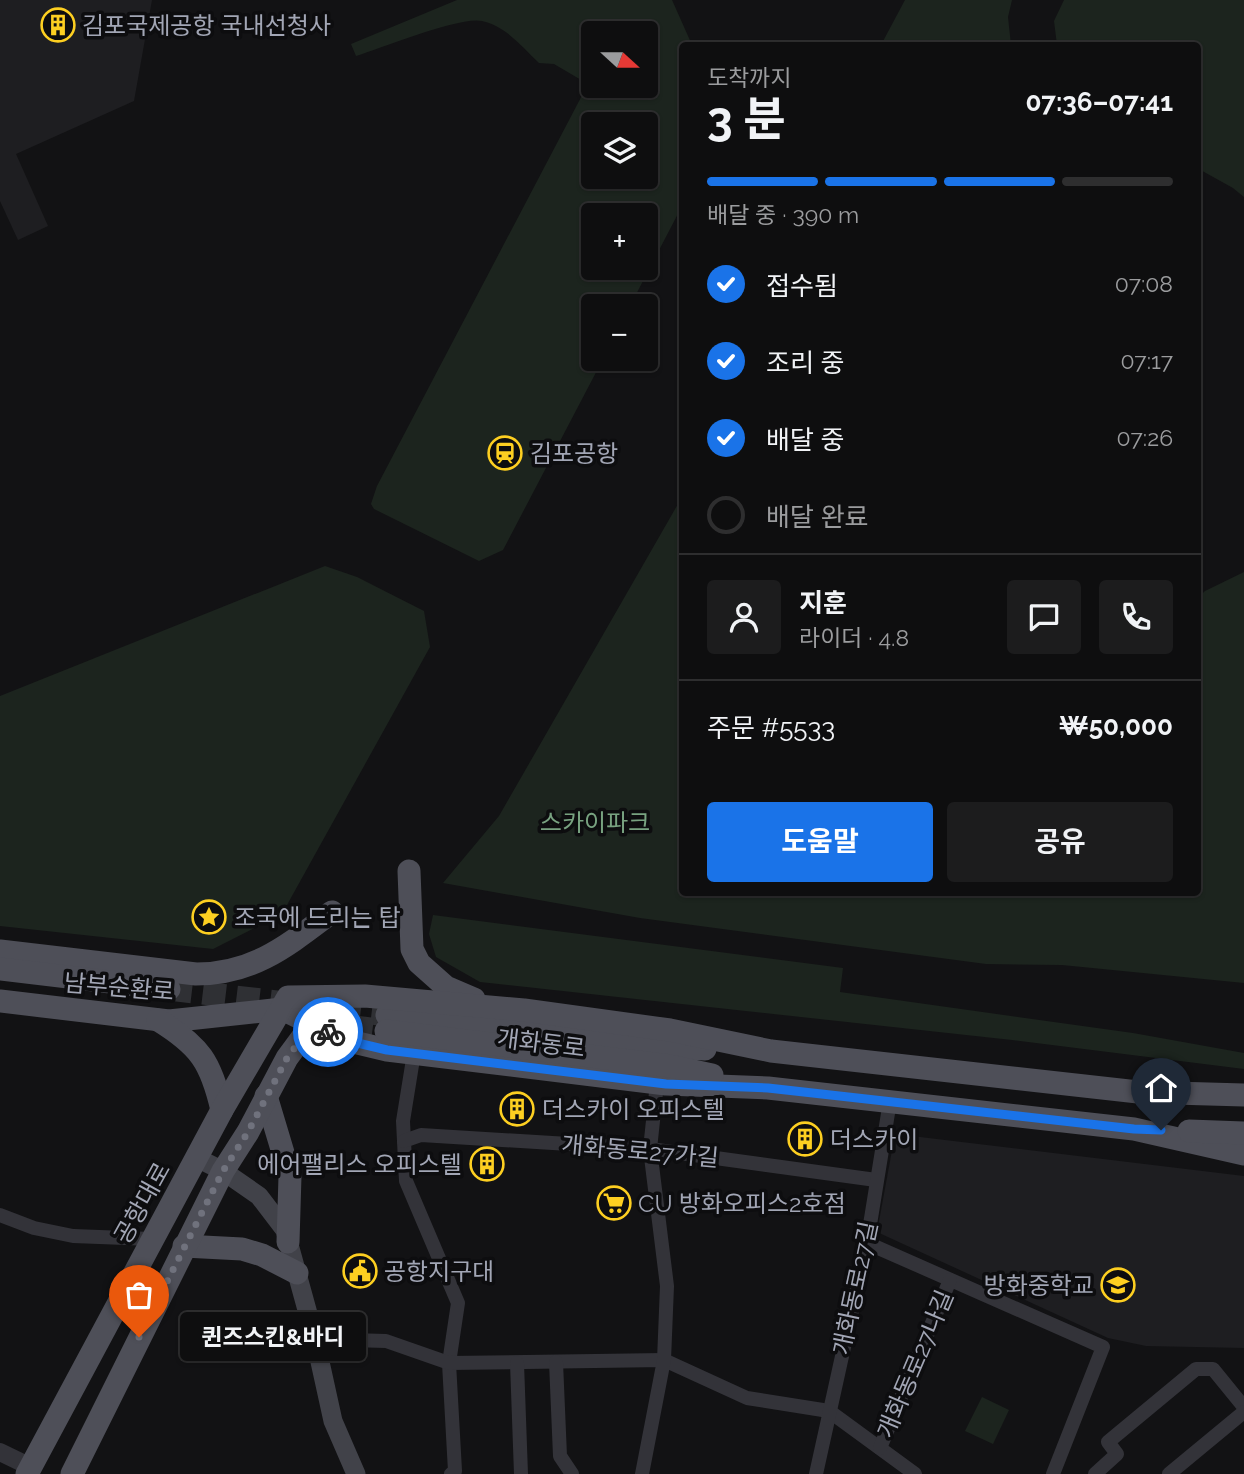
<!DOCTYPE html>
<html lang="ko">
<head>
<meta charset="utf-8">
<style>
	body { margin:0; font-family:Raleway,"Noto Sans KR",sans-serif; background:#1c1c1d; color:#f1f3f6; height:100vh; display:flex; flex-direction:column; font-size:26px; white-space:nowrap }
	* { box-sizing:border-box; margin:0 }
	p { font-size:23px; color:#9b9c9e }
	.icon { flex:none; width:38px; height:38px; fill:none; stroke:currentColor; stroke-width:2; stroke-linecap:round; stroke-linejoin:round }
	.map { position:relative; flex:1; overflow:hidden }
	.side { position:absolute; left:679px; top:42px; width:522px; height:854px; display:flex; flex-direction:column; background:#0e0e0f; border-radius:7px; box-shadow:0 2px 5px #0004,0 0 0 2px #2e2e2f }
	.side>* { flex:none }
	.needle { width:46px; rotate:111deg }
	.controls { position:absolute; left:581px; top:21px; display:grid; gap:14px }
	.controls a { display:grid; place-items:center; width:77px; height:77px; border-radius:7px; background:#0e0e0f; box-shadow:0 2px 5px #0004,0 0 0 2px #2e2e2f; font-size:35px }
	.pin { position:absolute; display:grid; place-items:center; width:60px; height:60px; color:#fff; margin:-72px -30px; border-radius:50% 50% 50% 0; rotate:-45deg; box-shadow:0 0 7px #0007 }
	.pin .icon { rotate:45deg }
	.courier { position:absolute; display:grid; place-items:center; width:70px; height:70px; margin:-35px; border:5px solid #1a73e8; border-radius:50%; background:#fff; color:#222; box-shadow:0 2px 9px #0007 }
	.bubble { position:absolute; height:49px; border-radius:7px; background:#0e0e0f; box-shadow:0 2px 5px #0004,0 0 0 2px #2e2e2f; font-size:23px; font-weight:700; line-height:49px; text-align:center }
	.head em { font-style:normal; font-weight:700 }
	.head div { display:flex; flex-direction:column-reverse }
	.head { display:flex; align-items:center; justify-content:space-between; height:119px; padding:0 28px }
	h1 { font-size:46px; font-weight:700; line-height:52px }
	.bar { display:grid; grid-template-columns:repeat(4,1fr); gap:10px 7px; align-content:center; height:84px; padding:0 28px }
	.bar i { height:9px; border-radius:5px; background:#2e2e2f }
	.bar .selected { background:#1a73e8 }
	.bar p { grid-column:span 4 }
	.line { display:flex; align-items:center; gap:18px; padding:0 28px; border-top:2px solid #2e2e2f }
	.line div { flex:1 }
	.round { display:grid; place-items:center; flex:none; width:74px; height:74px; border-radius:7px; background:#1c1c1d }
	ol { padding:0 28px; list-style:none }
	li { display:flex; align-items:center; gap:21px; height:77px }
	li p { margin-inline-start:auto }
	li .icon { padding:7px; border-radius:50%; background:#1a73e8; color:#fff; stroke-width:4 }
	li:last-child { color:#9b9c9e }
	li i { width:38px; height:38px; border:4px solid #2e2e2f; border-radius:50% }
	.primary-button { display:flex; gap:14px; margin-top:auto; padding:14px 28px }
	.primary-button a { flex:1; height:80px; border-radius:7px; background:#1a73e8; color:#fff; font-size:28px; font-weight:700; line-height:80px; text-align:center }
	.primary-button a+a { background:#1c1c1d; color:#f1f3f6 }
	.map>svg:first-child { display:block }
	.built { fill:#1e1e21 }
	.green { fill:#1c241e; fill-rule:evenodd }
	.lines { fill:none; stroke-linecap:round; stroke-linejoin:round }
	.primary-tunnel { stroke:#2f3034; stroke-width:23; stroke-dasharray:23 11; stroke-linecap:butt }
	.minor { stroke:#333339; stroke-width:14 }
	.tertiary { stroke:#333339; stroke-width:18 }
	.secondary { stroke:#414249; stroke-width:19 }
	.primary { stroke:#4e4f58; stroke-width:23 }
	.done { stroke:#70727d; stroke-width:7; stroke-dasharray:0 12.6 }
	.route { stroke:#1a73e8; stroke-width:9 }
	.labels { text-anchor:middle; dominant-baseline:central; stroke-width:7; stroke-linejoin:round; paint-order:stroke }
	.poi-label { font-size:24px; fill:#a2a6b5; stroke:#0d0d0f; text-anchor:start }
	.park-label { font-size:24px; fill:#78a280; stroke:#0d0d0f }
	.street-label { font-size:24px; fill:#a2a6b5; stroke:#0d0d0f }
</style>
</head>
<body>
<div class="map">
<svg width="1244" height="1474" viewBox="0 0 1244 1474">
	<rect width="100%" height="100%" fill="#121214"/>
	<g class="built">
		<path d="M 0,0 L 152,0 L 134,101 L 16,154 L 48,226 L 18,240 L 0,201 Z"/>
		<path d="M 895,1134 L 1244,1176 L 1244,1348 L 1146,1346 L 1108,1338 L 877,1232 Z"/>
	</g>
	<g class="green">
		<path d="M 457,0 L 672,0 L 692,45 L 682,46 L 682,206 L 630,306 L 593,306 L 593,359 L 603,359 L 503,550 L 479,561 L 374,509 L 371,504 L 377,486 L 588,84 L 554,64 L 539,63 C 522,47 506,26 482,21 C 460,16 382,48 356,56 L 351,44 ZM 646,33 L 646,86 L 593,86 L 593,33 ZM 646,124 L 646,177 L 593,177 L 593,124 ZM 593,215 L 646,215 L 646,268 L 593,268 Z"/>
		<path d="M 905,0 L 1012,0 L 1008,17 L 1011,45 L 881,45 Z"/>
		<path d="M 1064,0 L 1244,0 L 1244,197 L 1233,188 L 1197,168 L 1197,46 L 1057,45 L 1054,21 Z"/>
		<path d="M 682,497 L 682,892 L 1197,892 L 1197,599 L 1205,591 L 1244,572 L 1244,983 L 1062,965 L 986,964 L 640,918 L 443,883 L 499,816 Z"/>
		<path d="M 325,566 L 357,577 L 424,611 L 430,647 L 282,914 L 213,949 L 0,926 L 0,696 Z"/>
		<path d="M 433,915 L 843,968 L 840,992 L 1133,1033 L 1244,1053 L 1244,1069 L 1012,1040 L 480,982 L 436,957 L 429,934 Z"/>
		<path d="M 982,1397 L 1009,1410 L 993,1444 L 965,1431 Z"/>
	</g>
	<g class="lines">
		<g class="primary-tunnel">
			<path d="M 169,989 L 387,1015"/>
			<path d="M 316,1022 L 386,1031"/>
		</g>
		<g class="minor">
			<path d="M 414,1053 L 403,1121 L 406,1181 L 458,1303 L 449,1363 L 455,1471 L 451,1474"/>
			<path d="M 404,1141 L 421,1135 L 650,1149 L 876,1180"/>
			<path d="M 0,1215 L 34,1228 L 73,1236 L 152,1239"/>
			<path d="M 867,1243 L 1103,1347 L 1053,1474"/>
			<path d="M 315,1339 L 386,1341 L 449,1363 L 664,1360 L 747,1398 L 829,1411 L 915,1474"/>
			<path d="M 556,1362 L 560,1456 L 572,1474"/>
			<path d="M 517,1363 L 521,1474"/>
			<path d="M 880,1448 L 950,1280"/>
			<path d="M 642,1474 L 664,1360 L 667,1286 L 650,1149 L 657,1083"/>
			<path d="M 816,1474 L 867,1243 L 890,1101"/>
			<path d="M 1095,1474 L 1117,1454 L 1108,1442 L 1196,1369 L 1213,1369 L 1244,1407"/>
			<path d="M 1169,1474 L 1244,1412"/>
		</g>
		<path class="tertiary" d="M 0,1452 L 31,1467"/>
		<path class="secondary" d="M 197,1158 L 223,1171 L 259,1196 L 285,1230 L 315,1339 L 333,1421 L 356,1474"/>
		<g class="primary">
			<path d="M 409,871 L 412,949 L 419,963 L 446,987 L 474,999"/>
			<path d="M 0,951 L 196,974 C 254,974 288,945 332,912"/>
			<path d="M 0,969 L 169,989"/>
			<path d="M 0,1001 L 169,1021 L 282,1009 L 345,1040 L 387,1050 L 666,1084 L 768,1088 L 1134,1129 L 1244,1154"/>
			<path d="M 387,1015 L 666,1047 L 705,1049"/>
			<path d="M 158,1020 C 200,1046 211,1062 222,1110"/>
			<path d="M 386,1031 L 670,1066 L 712,1075"/>
			<path d="M 266,1096 L 290,1176 L 288,1242"/>
			<path d="M 1189,1131 L 1244,1133"/>
			<path d="M 184,1246 L 242,1249 L 262,1255 L 297,1273"/>
			<path d="M 27,1474 L 222,1110 L 288,997 L 365,996 L 524,1010 L 670,1030 L 771,1051 L 1138,1092 L 1244,1095"/>
			<path d="M 72,1474 L 223,1171 L 248,1132 L 287,1058 L 321,1012"/>
		</g>
	</g>
	<g class="lines">
		<path class="done" d="M 139,1337 L 223,1171 L 248,1132 L 287,1058 L 312,1025 L 328,1032"/>
		<path class="route" d="M 328,1032 L 345,1040 L 387,1050 L 666,1084 L 768,1088 L 1134,1129 L 1161,1130"/>
	</g>
	<defs>
		<symbol id="building-ring" viewBox="-11 -11 22 22"><circle r="9.5" fill="#0d0d0f" stroke="#fdcf21" stroke-width="1.5"/><path d="M-4-6H4V6H1V3H-1V6H-4ZM-2.5-4.3h1.7v1.8h-1.7ZM.8-4.3h1.7v1.8H.8ZM-2.5-1h1.7V.8h-1.7ZM.8-1h1.7V.8H.8Z" fill="#fdcf21"/></symbol>
		<symbol id="station-ring" viewBox="-11 -11 22 22"><circle r="9.5" fill="#0d0d0f" stroke="#fdcf21" stroke-width="1.5"/><path d="M-3-6H3Q5-6 5-4V2Q5 4 3 4L4.5 6H3L1.5 4h-3L-3 6H-4.5L-3 4Q-5 4-5 2V-4Q-5-6-3-6ZM-3.5-4v3h7v-3ZM-3.5 1v1.5H-2V1ZM2 1v1.5H3.5V1Z" fill="#fdcf21"/></symbol>
		<symbol id="sight-ring" viewBox="-11 -11 22 22"><circle r="9.5" fill="#0d0d0f" stroke="#fdcf21" stroke-width="1.5"/><path d="M0-6L1.8-2.2L6-1.7L2.9 1.2L3.7 5.4L0 3.3L-3.7 5.4L-2.9 1.2L-6-1.7L-1.8-2.2Z" fill="#fdcf21"/></symbol>
		<symbol id="supermarket-ring" viewBox="-11 -11 22 22"><circle r="9.5" fill="#0d0d0f" stroke="#fdcf21" stroke-width="1.5"/><path d="M-6-5.5h2.5l.6 2H6L4.5 2H-2.5L-4.4-4H-6ZM-1.5 3.2a1.3 1.3 0 1 0 .1 0ZM3 3.2a1.3 1.3 0 1 0 .1 0Z" fill="#fdcf21"/></symbol>
		<symbol id="civic-ring" viewBox="-11 -11 22 22"><circle r="9.5" fill="#0d0d0f" stroke="#fdcf21" stroke-width="1.5"/><path d="M-.6-6.5H3V-4.5H.6V-3L4-1V1h2V6H-6V1h2V-1L-.6-3ZM-1.2 2.5V6h2.4V2.5Z" fill="#fdcf21"/></symbol>
		<symbol id="school-ring" viewBox="-11 -11 22 22"><circle r="9.5" fill="#0d0d0f" stroke="#fdcf21" stroke-width="1.5"/><path d="M0-5L7-2L0 1L-7-2ZM-4 1L0 2.5L4 1V4Q0 6-4 4Z" fill="#fdcf21"/></symbol>
	</defs>
	<g fill-rule="evenodd">
		<use href="#building-ring" x="39" y="6" width="38" height="38"/>
		<use href="#station-ring" x="486" y="434" width="38" height="38"/>
		<use href="#sight-ring" x="190" y="898" width="38" height="38"/>
		<use href="#building-ring" x="498" y="1090" width="38" height="38"/>
		<use href="#building-ring" x="786" y="1120" width="38" height="38"/>
		<use href="#building-ring" x="468" y="1145" width="38" height="38"/>
		<use href="#supermarket-ring" x="595" y="1184" width="38" height="38"/>
		<use href="#civic-ring" x="341" y="1252" width="38" height="38"/>
		<use href="#school-ring" x="1099" y="1266" width="38" height="38"/>
	</g>
	<g class="labels">
		<g class="poi-label">
			<text x="82" y="25">김포국제공항 국내선청사</text>
			<text x="530" y="453">김포공항</text>
			<text x="234" y="917">조국에 드리는 탑</text>
			<text x="542" y="1109">더스카이 오피스텔</text>
			<text x="830" y="1139">더스카이</text>
			<text x="462" y="1164" text-anchor="end">에어팰리스 오피스텔</text>
			<text x="638" y="1203">CU 방화오피스2호점</text>
			<text x="384" y="1271">공항지구대</text>
			<text x="1094" y="1285" text-anchor="end">방화중학교</text>
		</g>
		<g class="park-label">
			<text x="595" y="822">스카이파크</text>
		</g>
		<g class="street-label">
			<text transform="translate(119 987) rotate(5)">남부순환로</text>
			<text transform="translate(541 1043) rotate(7)">개화동로</text>
			<text transform="translate(640 1151) rotate(5)">개화동로27가길</text>
			<text transform="translate(142 1203) rotate(-61)">공항대로</text>
			<text transform="translate(855 1288) rotate(-78)">개화동로27길</text>
			<text transform="translate(915 1364) rotate(-67)">개화동로27나길</text>
		</g>
	</g>
</svg>
<div class="controls">
<a><svg class="needle" viewBox="-14 -14 28 28"><path d="M0-13l5 13h-10z" fill="#e53935"/><path d="M0 13l5-13h-10z" fill="#9b9c9e"/></svg></a>
<a><svg class="icon" aria-label="layers" viewBox="0 0 24 24"><path d="M12 4l9 5-9 5-9-5zM3 14l9 5 9-5"/></svg></a>
<a>+</a>
<a>−</a>
</div>
<div class="pin" style="left:139px;top:1337px;background:#ea580c"><svg class="icon" aria-label="bag" viewBox="0 0 24 24"><path d="M5 8h14l-1 12H6zM9 8a3 3 0 0 1 6 0"/></svg></div>
<div class="pin" style="left:1161px;top:1130px;background:#1f2937"><svg class="icon" aria-label="home" viewBox="0 0 24 24"><path d="M3 11l9-7 9 7M6 9v11h12V9"/></svg></div>
<div class="courier" style="left:328px;top:1032px"><svg class="icon" aria-label="bike" viewBox="0 0 24 24"><circle cx="6" cy="16" r="4"/><circle cx="18" cy="16" r="4"/><path d="M6 16l4-8h5l3 8M10 8l3 8H6M13 5h3"/></svg></div>
<div class="bubble" style="left:180px;top:1312px;width:186px">퀸즈스킨&amp;바디</div>
<section class="side">
<div class="head"><div><h1>3 분</h1><p>도착까지</p></div><em>07:36–07:41</em></div>
<div class="bar"><i class="selected"></i><i class="selected"></i><i class="selected"></i><i></i><p>배달 중 · 390 m</p></div>
<ol>
<li><svg class="icon" aria-label="check" viewBox="0 0 24 24"><path d="M5 12l5 5 9-10"/></svg>접수됨<p>07:08</p></li>
<li><svg class="icon" aria-label="check" viewBox="0 0 24 24"><path d="M5 12l5 5 9-10"/></svg>조리 중<p>07:17</p></li>
<li><svg class="icon" aria-label="check" viewBox="0 0 24 24"><path d="M5 12l5 5 9-10"/></svg>배달 중<p>07:26</p></li>
<li><i></i>배달 완료</li>
</ol>
<div class="line" style="height:126px"><a class="round"><svg class="icon" aria-label="person" viewBox="0 0 24 24"><circle cx="12" cy="8" r="4"/><path d="M4 21q1-7 8-7t8 7"/></svg></a><div><b>지훈</b><p>라이더 · 4.8</p></div><a class="round"><svg class="icon" aria-label="chat" viewBox="0 0 24 24"><path d="M4 5h16v11H9l-5 4z"/></svg></a><a class="round"><svg class="icon" aria-label="phone" viewBox="0 0 24 24"><path d="M5 4h4l2 5-3 2q2 4 5 5l2-3 5 2v4C11 20 4 13 5 4z"/></svg></a></div>
<div class="line" style="height:91px"><div>주문 #5533</div><b>₩50,000</b></div>
<div class="primary-button"><a>도움말</a><a>공유</a></div>
</section>
</div>
</body>
</html>
